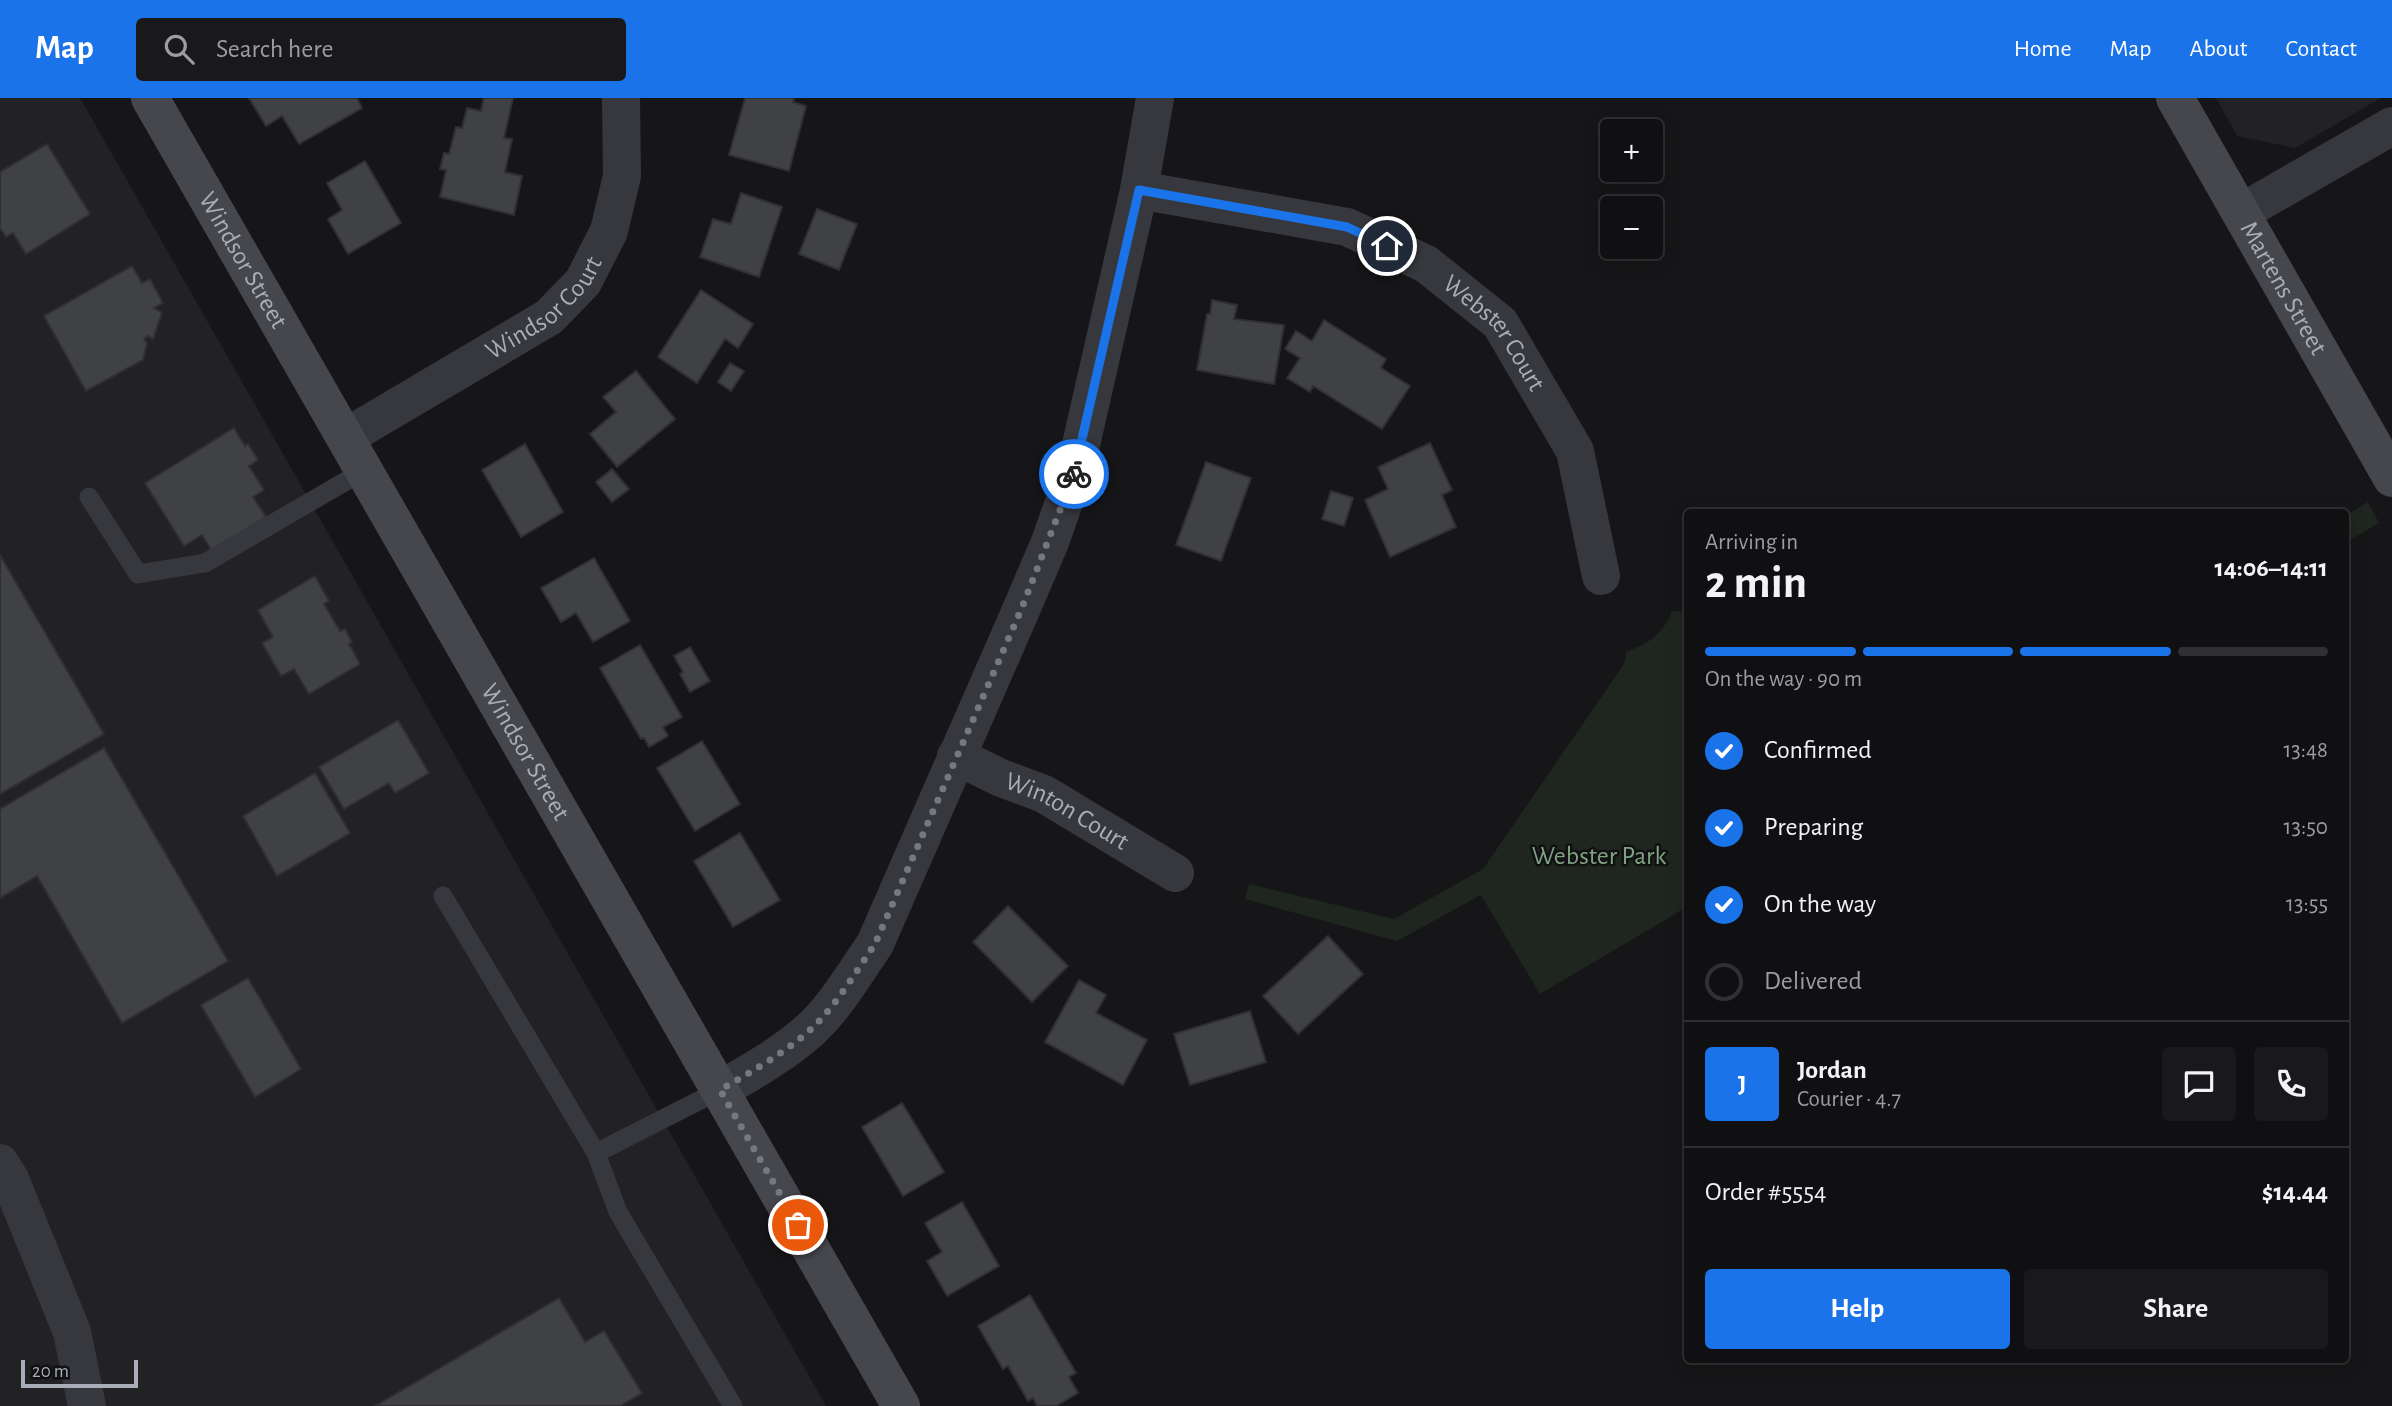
<!DOCTYPE html>
<html lang="en">
<head>
<meta charset="utf-8">
<style>
	body { margin:0; font-family:"Alegreya Sans",sans-serif; background:#19191b; color:#f1f3f6; height:100vh; display:flex; flex-direction:column; font-size:26px; white-space:nowrap }
	* { box-sizing:border-box; margin:0 }
	p { font-size:23px; color:#9c9d9f }
	.icon { flex:none; width:38px; height:38px; fill:none; stroke:currentColor; stroke-width:2; stroke-linecap:round; stroke-linejoin:round }
	.map { position:relative; flex:1; overflow:hidden }
	.details { position:absolute; left:1684px; top:411px; width:665px; height:854px; display:flex; flex-direction:column; background:#101012; border-radius:7px; box-shadow:0 4px 18px #0003,0 0 0 2px #303032 }
	.details>* { flex:none }
	.fabs { position:absolute; left:1600px; top:21px; display:grid; gap:14px }
	.fabs a { display:grid; place-items:center; width:63px; height:63px; border-radius:7px; background:#101012; box-shadow:0 4px 18px #0003,0 0 0 2px #303032; font-size:35px }
	.scale { position:absolute; left:21px; bottom:18px; width:117px; box-sizing:border-box; padding-left:7px; border:4px solid #a8adb8; border-top:0; font-size:19px; line-height:24px; white-space:nowrap; color:#a8adb8; -webkit-text-stroke:5px #111113; paint-order:stroke }
	.pin { position:absolute; display:grid; place-items:center; width:60px; height:60px; color:#fff; margin:-30px; border:4px solid #fff; border-radius:50%; box-shadow:0 2px 7px #0007 }
	.courier { position:absolute; display:grid; place-items:center; width:70px; height:70px; margin:-35px; border:5px solid #1a73e8; border-radius:50%; background:#fff; color:#222; box-shadow:0 2px 9px #0007 }
	.head em { font-style:normal; font-weight:700 }
	.head div { display:flex; flex-direction:column-reverse }
	.head { display:flex; align-items:center; justify-content:space-between; height:119px; padding:0 21px }
	h1 { font-size:46px; font-weight:700; line-height:52px }
	.bar { display:grid; grid-template-columns:repeat(4,1fr); gap:10px 7px; align-content:center; height:84px; padding:0 21px }
	.bar i { height:9px; border-radius:5px; background:#303032 }
	.bar .selected { background:#1a73e8 }
	.bar p { grid-column:span 4 }
	.line { display:flex; align-items:center; gap:18px; padding:0 21px; border-top:2px solid #303032 }
	.line div { flex:1 }
	.round { display:grid; place-items:center; flex:none; width:74px; height:74px; border-radius:7px; background:#19191b }
	ol { padding:0 21px; list-style:none }
	li { display:flex; align-items:center; gap:21px; height:77px }
	li p { margin-inline-start:auto }
	li .icon { padding:7px; border-radius:50%; background:#1a73e8; color:#fff; stroke-width:4 }
	li:last-child { color:#9c9d9f }
	li i { width:38px; height:38px; border:4px solid #303032; border-radius:50% }
	.cta { display:flex; gap:14px; margin-top:auto; padding:14px 21px }
	.cta a { flex:1; height:80px; border-radius:7px; background:#1a73e8; color:#fff; font-size:28px; font-weight:700; line-height:80px; text-align:center }
	.cta a+a { background:#19191b; color:#f1f3f6 }
	header { display:flex; align-items:center; gap:42px; box-sizing:border-box; height:98px; padding:0 35px; background:#1a73e8; color:#fff }
	header strong { font-size:33px }
	nav { display:flex; gap:38px; margin-inline-start:auto; font-size:24px }
	.search { width:490px; height:63px; background:#19191b; display:flex; align-items:center; gap:18px; box-sizing:border-box; padding:0 24px; border-radius:7px; color:#9c9d9f; font-size:26px }
	.map>svg:first-child { display:block }
	.built { fill:#222225 }
	.green { fill:#1e261f }
	.building { fill:#404145; stroke:#303034; stroke-width:2 }
	.lines { fill:none; stroke-linecap:round; stroke-linejoin:round }
	.lane { stroke:#37383d; stroke-width:19 }
	.street { stroke:#37383d; stroke-width:38 }
	.secondary { stroke:#45474d; stroke-width:38 }
	.done { stroke:#757880; stroke-width:7; stroke-dasharray:0 12.6 }
	.route { stroke:#1a73e8; stroke-width:9 }
	.labels { text-anchor:middle; dominant-baseline:central; stroke-width:5; stroke-linejoin:round; paint-order:stroke }
	.street-label { font-size:26px; fill:#a8adb8; stroke:#111113 }
	.park-label { font-size:26px; fill:#7fa381; stroke:#111113 }
</style>
</head>
<body>
<header>
<strong>Map</strong>
<div class="search"><svg class="icon" aria-label="search" viewBox="0 0 24 24"><circle cx="10" cy="10" r="6"/><path d="M15 15l6 6"/></svg>Search here</div>
<nav><a>Home</a><a>Map</a><a>About</a><a>Contact</a></nav>
</header>
<div class="map">
<svg width="2392" height="1308" viewBox="0 0 2392 1308">
	<rect width="100%" height="100%" fill="#161618"/>
	<g class="built">
		<path d="M 0,0 L 80,0 L 826,1308 L 0,1308 Z"/>
		<path d="M 2216,0 L 2381,0 L 2295,50 L 2237,38 Z"/>
	</g>
	<g class="green">
		<path d="M 2368,404 L 2379,425 L 2345,445 L 2345,418 Z"/>
		<path d="M 1672,513 L 1687,513 L 1687,809 L 1540,896 L 1481,797 L 1397,843 L 1245,801 L 1249,786 L 1394,821 L 1483,771 L 1624,566 L 1626,554 C 1650,544 1662,538 1672,513 Z"/>
	</g>
	<g class="building">
		<path d="M 249,0 L 357,0 L 362,10 L 299,46 L 282,18 L 266,28 Z"/>
		<path d="M 484,0 L 513,0 L 504,40 L 512,41 L 505,74 L 522,78 L 514,117 L 440,99 L 446,72 L 440,71 L 444,55 L 449,56 L 456,29 L 462,30 L 467,10 L 481,13 Z"/>
		<path d="M 745,0 L 794,0 L 793,4 L 806,8 L 789,73 L 729,57 Z"/>
		<path d="M 47,46 L 90,116 L 26,156 L 13,135 L 6,139 L 0,130 L 0,74 Z"/>
		<path d="M 365,63 L 401,125 L 348,156 L 328,121 L 342,112 L 327,85 Z"/>
		<path d="M 741,95 L 782,109 L 759,179 L 700,159 L 713,121 L 731,126 Z"/>
		<path d="M 817,111 L 857,126 L 839,172 L 799,156 Z"/>
		<path d="M 132,168 L 142,185 L 150,181 L 163,205 L 154,210 L 162,215 L 153,241 L 148,238 L 144,241 L 147,245 L 143,262 L 86,293 L 44,218 Z"/>
		<path d="M 701,192 L 753,226 L 738,250 L 725,241 L 697,285 L 658,259 Z"/>
		<path d="M 1212,202 L 1237,207 L 1234,221 L 1284,227 L 1274,286 L 1197,272 L 1207,216 L 1210,216 Z"/>
		<path d="M 1324,222 L 1386,261 L 1381,270 L 1410,288 L 1382,331 L 1313,288 L 1310,294 L 1287,280 L 1300,260 L 1285,251 L 1296,233 L 1312,243 Z"/>
		<path d="M 730,265 L 744,273 L 731,293 L 718,284 Z"/>
		<path d="M 636,273 L 675,321 L 617,369 L 590,336 L 616,314 L 603,299 Z"/>
		<path d="M 234,330 L 245,348 L 248,346 L 258,362 L 249,368 L 264,392 L 253,399 L 266,419 L 212,453 L 202,437 L 184,448 L 145,385 Z"/>
		<path d="M 1430,345 L 1452,392 L 1442,397 L 1456,429 L 1390,459 L 1365,402 L 1388,391 L 1378,369 Z"/>
		<path d="M 525,346 L 563,414 L 521,439 L 482,372 Z"/>
		<path d="M 1206,364 L 1251,380 L 1221,463 L 1176,447 Z"/>
		<path d="M 612,371 L 629,391 L 612,404 L 596,384 Z"/>
		<path d="M 1331,393 L 1353,400 L 1344,428 L 1322,421 Z"/>
		<path d="M 0,457 L 104,636 L 0,696 Z"/>
		<path d="M 594,460 L 630,523 L 593,544 L 576,515 L 561,524 L 541,490 Z"/>
		<path d="M 315,478 L 329,503 L 324,506 L 340,533 L 345,531 L 352,544 L 349,546 L 360,566 L 309,596 L 294,571 L 281,578 L 262,545 L 273,539 L 258,512 Z"/>
		<path d="M 640,547 L 682,619 L 663,629 L 668,638 L 649,649 L 644,640 L 641,641 L 600,570 Z"/>
		<path d="M 690,549 L 710,583 L 690,594 L 680,576 L 683,574 L 674,558 Z"/>
		<path d="M 398,622 L 429,675 L 395,695 L 389,685 L 344,711 L 319,669 Z"/>
		<path d="M 702,643 L 740,706 L 695,733 L 657,670 Z"/>
		<path d="M 104,650 L 228,863 L 122,925 L 37,778 L 0,800 L 0,711 Z"/>
		<path d="M 315,675 L 350,735 L 277,778 L 243,718 Z"/>
		<path d="M 740,735 L 780,802 L 733,829 L 694,763 Z"/>
		<path d="M 1008,808 L 1068,868 L 1032,904 L 973,844 Z"/>
		<path d="M 1328,838 L 1363,876 L 1298,936 L 1263,898 Z"/>
		<path d="M 248,880 L 301,971 L 255,999 L 201,907 Z"/>
		<path d="M 1079,882 L 1106,897 L 1096,915 L 1147,942 L 1123,987 L 1045,944 Z"/>
		<path d="M 1250,913 L 1266,964 L 1190,987 L 1174,936 Z"/>
		<path d="M 902,1005 L 944,1074 L 903,1098 L 862,1029 Z"/>
		<path d="M 962,1104 L 999,1168 L 947,1198 L 927,1163 L 942,1154 L 925,1125 Z"/>
		<path d="M 1030,1197 L 1076,1275 L 1069,1279 L 1078,1295 L 1056,1308 L 1037,1308 L 1033,1300 L 1028,1303 L 1008,1268 L 1003,1271 L 978,1228 Z"/>
		<path d="M 559,1200 L 585,1244 L 604,1233 L 642,1295 L 620,1308 L 375,1308 Z"/>
	</g>
	<g class="lines">
		<g class="lane">
			<path d="M 89,399 L 138,476 L 205,465 L 365,372"/>
			<path d="M 443,798 L 596,1055 L 618,1114 L 733,1308"/>
			<path d="M 596,1055 L 720,992"/>
		</g>
		<g class="street">
			<path id="s1" d="M 1139,92 L 1347,129 L 1426,166 L 1500,225 L 1575,353 L 1601,478"/>
			<path d="M 2242,114 L 2392,28"/>
			<path id="s2" d="M 346,339 L 549,219 L 583,184 L 609,133 L 622,78 L 621,0"/>
			<path id="s3" d="M 956,658 L 1001,680 L 1044,696 L 1175,775"/>
			<path d="M 720,992 C 751,974 783,956 810,932 C 836,908 855,875 875,846 L 1021,512 L 1050,444 L 1075,373 L 1139,92 L 1155,0"/>
			<path d="M 0,1065 L 10,1081 L 72,1234 L 87,1308"/>
		</g>
		<g class="secondary">
			<path id="s4" d="M 150,0 L 901,1308"/>
			<path id="s5" d="M 2175,0 L 2392,380"/>
		</g>
	</g>
	<g class="lines">
		<path class="done" d="M 798,1127 L 720,992 C 751,974 783,956 810,932 C 836,908 855,875 875,846 L 1021,512 L 1074,376"/>
		<path class="route" d="M 1074,376 L 1139,92 L 1347,129 L 1387,148"/>
	</g>
	<g class="labels">
		<g class="street-label">
			<text stroke="none"><textPath href="#s4" startOffset="187">Windsor Street</textPath></text>
			<text stroke="none"><textPath href="#s5" startOffset="219">Martens Street</textPath></text>
			<text stroke="none"><textPath href="#s2" startOffset="238">Windsor Court</textPath></text>
			<text stroke="none"><textPath href="#s1" startOffset="397">Webster Court</textPath></text>
			<text stroke="none"><textPath href="#s4" startOffset="754">Windsor Street</textPath></text>
			<text stroke="none"><textPath href="#s3" startOffset="124">Winton Court</textPath></text>
		</g>
		<g class="park-label">
			<text x="1599" y="758">Webster Park</text>
		</g>
	</g>
</svg>
<div class="fabs">
<a>+</a>
<a>−</a>
</div>
<div class="scale">20 m</div>
<div class="pin" style="left:798px;top:1127px;background:#ea580c"><svg class="icon" aria-label="bag" viewBox="0 0 24 24"><path d="M5 8h14l-1 12H6zM9 8a3 3 0 0 1 6 0"/></svg></div>
<div class="pin" style="left:1387px;top:148px;background:#1f2937"><svg class="icon" aria-label="home" viewBox="0 0 24 24"><path d="M3 11l9-7 9 7M6 9v11h12V9"/></svg></div>
<div class="courier" style="left:1074px;top:376px"><svg class="icon" aria-label="bike" viewBox="0 0 24 24"><circle cx="6" cy="16" r="4"/><circle cx="18" cy="16" r="4"/><path d="M6 16l4-8h5l3 8M10 8l3 8H6M13 5h3"/></svg></div>
<section class="details">
<div class="head"><div><h1>2 min</h1><p>Arriving in</p></div><em>14:06–14:11</em></div>
<div class="bar"><i class="selected"></i><i class="selected"></i><i class="selected"></i><i></i><p>On the way · 90 m</p></div>
<ol>
<li><svg class="icon" aria-label="check" viewBox="0 0 24 24"><path d="M5 12l5 5 9-10"/></svg>Confirmed<p>13:48</p></li>
<li><svg class="icon" aria-label="check" viewBox="0 0 24 24"><path d="M5 12l5 5 9-10"/></svg>Preparing<p>13:50</p></li>
<li><svg class="icon" aria-label="check" viewBox="0 0 24 24"><path d="M5 12l5 5 9-10"/></svg>On the way<p>13:55</p></li>
<li><i></i>Delivered</li>
</ol>
<div class="line" style="height:126px"><b class="round" style="background:#1a73e8;color:#fff">J</b><div><b>Jordan</b><p>Courier · 4.7</p></div><a class="round"><svg class="icon" aria-label="chat" viewBox="0 0 24 24"><path d="M4 5h16v11H9l-5 4z"/></svg></a><a class="round"><svg class="icon" aria-label="phone" viewBox="0 0 24 24"><path d="M5 4h4l2 5-3 2q2 4 5 5l2-3 5 2v4C11 20 4 13 5 4z"/></svg></a></div>
<div class="line" style="height:91px"><div>Order #5554</div><b>$14.44</b></div>
<div class="cta"><a>Help</a><a>Share</a></div>
</section>
</div>
</body>
</html>
